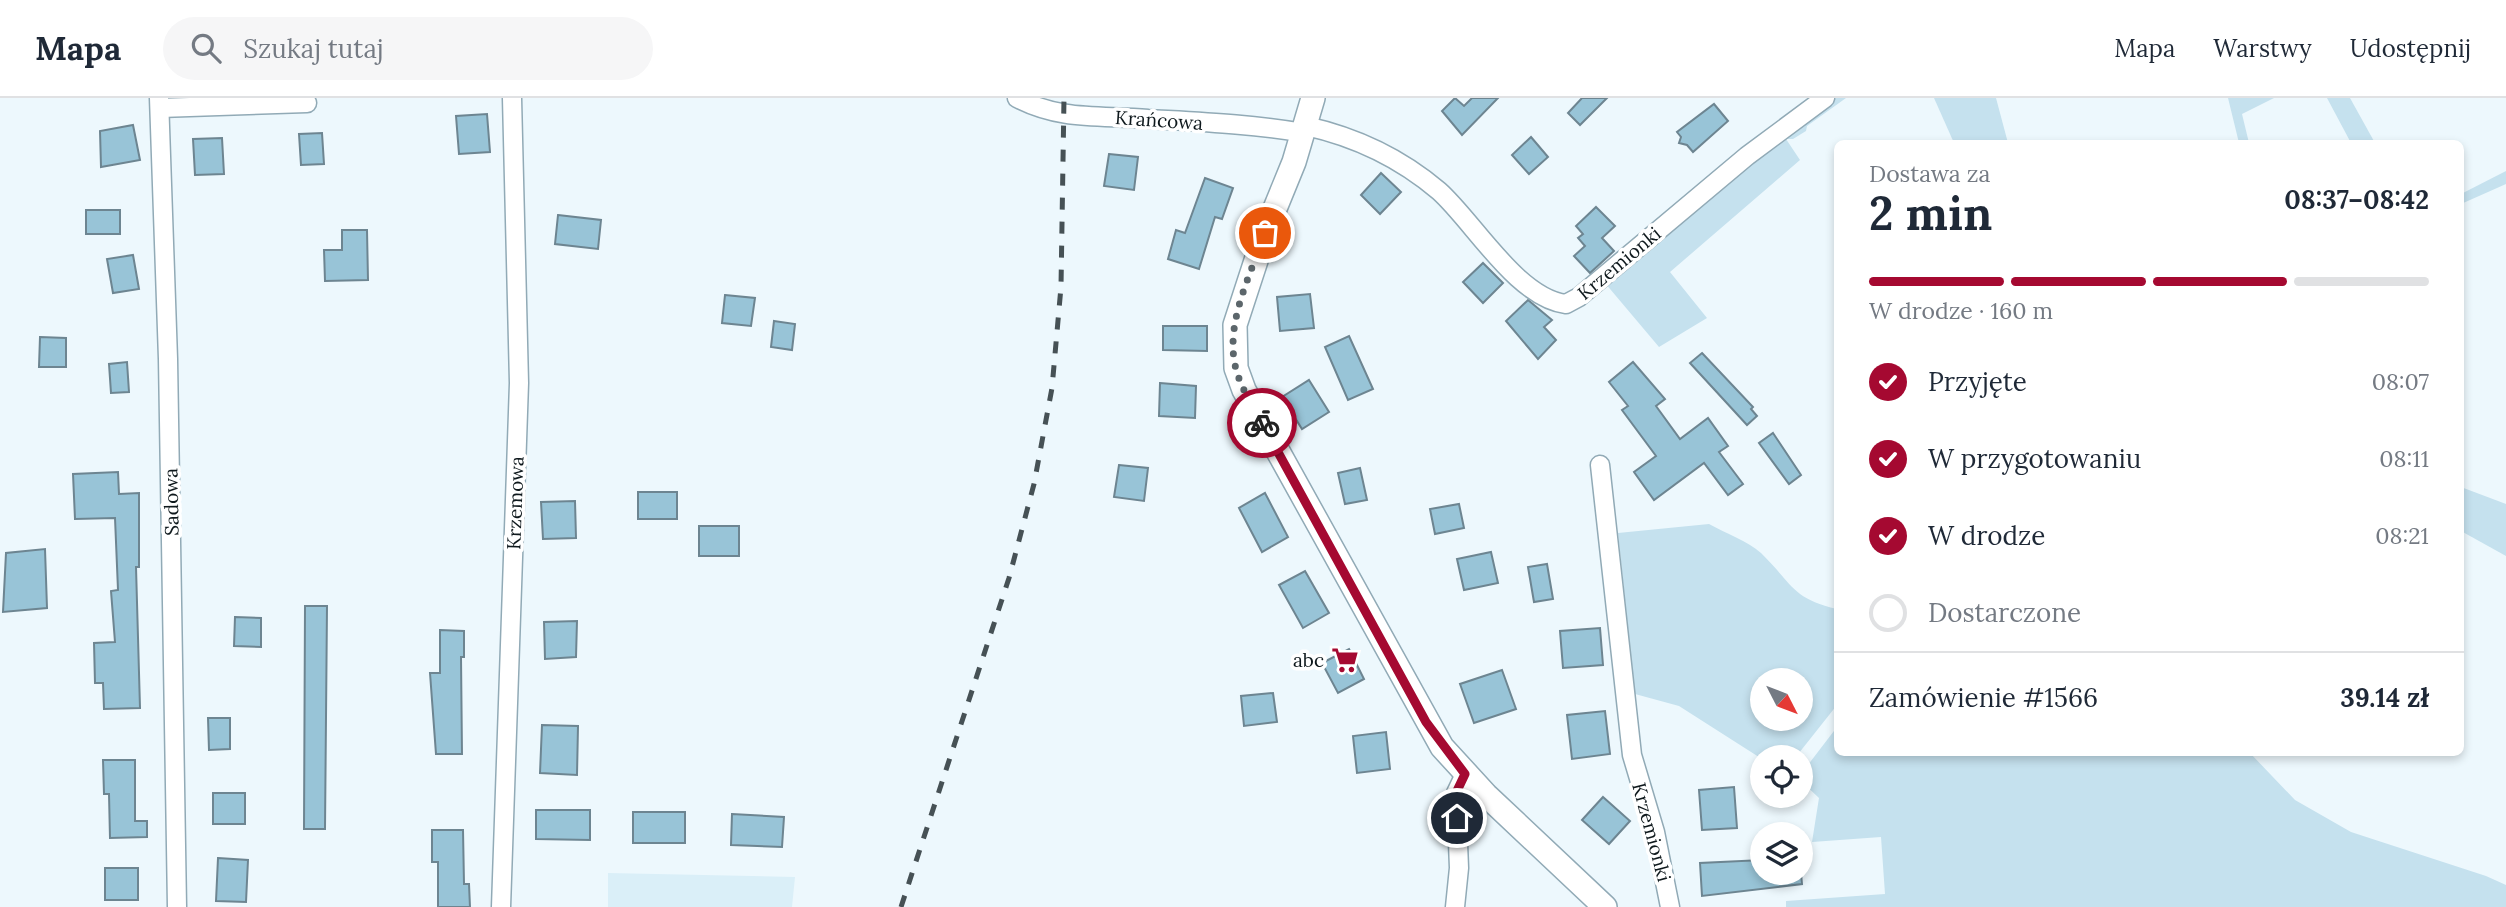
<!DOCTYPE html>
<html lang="pl">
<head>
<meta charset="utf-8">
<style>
	body { margin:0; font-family:Lora,serif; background:#f6f6f7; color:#1f2937; height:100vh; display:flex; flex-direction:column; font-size:26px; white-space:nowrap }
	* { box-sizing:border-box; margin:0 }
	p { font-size:23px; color:#747a83 }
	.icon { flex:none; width:38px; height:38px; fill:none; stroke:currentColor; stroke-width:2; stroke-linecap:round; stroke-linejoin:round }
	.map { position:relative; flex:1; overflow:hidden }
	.side { position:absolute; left:1834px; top:42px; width:630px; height:616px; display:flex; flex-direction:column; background:#fff; border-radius:10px; box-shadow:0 4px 10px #0003 }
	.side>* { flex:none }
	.needle { width:46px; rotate:132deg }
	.tools { position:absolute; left:1750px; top:570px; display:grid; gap:14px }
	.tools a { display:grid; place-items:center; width:63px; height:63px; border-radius:50%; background:#fff; box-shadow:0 4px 10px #0003; font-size:35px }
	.pin { position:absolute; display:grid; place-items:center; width:60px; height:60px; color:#fff; margin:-30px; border:4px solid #fff; border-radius:50%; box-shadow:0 2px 7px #0007 }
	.courier { position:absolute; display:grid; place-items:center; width:70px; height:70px; margin:-35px; border:5px solid #a50931; border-radius:50%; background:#fff; color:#222; box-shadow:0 2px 9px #0007 }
	.summary em { font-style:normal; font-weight:700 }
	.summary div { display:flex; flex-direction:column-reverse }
	.summary { display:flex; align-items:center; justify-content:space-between; height:119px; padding:0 35px }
	h1 { font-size:46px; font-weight:700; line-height:52px }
	.bar { display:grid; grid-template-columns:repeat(4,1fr); gap:10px 7px; align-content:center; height:84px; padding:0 35px }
	.bar i { height:9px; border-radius:5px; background:#e0e1e3 }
	.bar .current { background:#a50931 }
	.bar p { grid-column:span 4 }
	.line { display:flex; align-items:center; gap:18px; padding:0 35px; border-top:2px solid #e0e1e3 }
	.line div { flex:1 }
	ol { padding:0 35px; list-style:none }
	li { display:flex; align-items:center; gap:21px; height:77px }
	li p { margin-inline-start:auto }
	li .icon { padding:7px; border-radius:50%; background:#a50931; color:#fff; stroke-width:4 }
	li:last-child { color:#747a83 }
	li i { width:38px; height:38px; border:4px solid #e0e1e3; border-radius:50% }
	header { display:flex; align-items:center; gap:42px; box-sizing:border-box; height:98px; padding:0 35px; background:#fff; border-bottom:2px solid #e0e1e3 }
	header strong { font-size:33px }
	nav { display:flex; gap:38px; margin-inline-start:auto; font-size:24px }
	.search { width:490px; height:63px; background:#f6f6f7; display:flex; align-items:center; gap:18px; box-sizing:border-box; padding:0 24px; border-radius:38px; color:#747a83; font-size:26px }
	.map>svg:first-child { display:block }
	.built { fill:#daeff8 }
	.green { fill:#c5e1ee; fill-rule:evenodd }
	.building { fill:#98c4d7; stroke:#6d8591; stroke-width:2 }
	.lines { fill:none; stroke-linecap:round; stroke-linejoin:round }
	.minor-casing { stroke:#91aab6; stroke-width:21 }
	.tertiary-casing { stroke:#91aab6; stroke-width:26 }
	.minor { stroke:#fff; stroke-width:18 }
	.tertiary { stroke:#fff; stroke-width:23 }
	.rail { stroke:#465155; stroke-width:5; stroke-dasharray:12 12; stroke-linecap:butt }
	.done { stroke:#5c666b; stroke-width:7; stroke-dasharray:0 12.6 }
	.route { stroke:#a50931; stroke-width:9 }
	.labels { text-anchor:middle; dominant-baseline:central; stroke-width:7; stroke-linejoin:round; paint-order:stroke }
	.street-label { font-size:19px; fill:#0e181c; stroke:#fff }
	.poi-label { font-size:19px; fill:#0e181c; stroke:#fff; text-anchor:end }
</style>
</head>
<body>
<header>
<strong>Mapa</strong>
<div class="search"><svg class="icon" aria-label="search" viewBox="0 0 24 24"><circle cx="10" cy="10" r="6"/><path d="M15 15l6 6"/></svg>Szukaj tutaj</div>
<nav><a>Mapa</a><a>Warstwy</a><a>Udostępnij</a></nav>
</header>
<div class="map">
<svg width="2506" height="809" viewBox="0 0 2506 809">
	<rect width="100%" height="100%" fill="#edf8fd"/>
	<path class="built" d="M 608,775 L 795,779 L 792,809 L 608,809 Z"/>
	<g class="green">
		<path d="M 1836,0 L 1846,0 L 1807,28 L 1806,33 L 1793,41 L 1786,41 L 1800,62 L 1670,174 L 1707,220 L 1659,249 L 1605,185 L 1761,54 Z"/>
		<path d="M 1934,0 L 1996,0 L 2008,45 L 1954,45 Z"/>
		<path d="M 2228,0 L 2274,0 L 2242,16 L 2249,45 L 2239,45 Z"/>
		<path d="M 2327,0 L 2350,0 L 2375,45 L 2351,45 Z"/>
		<path d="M 2506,73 L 2506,86 L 2461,106 L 2461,96 Z"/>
		<path d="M 2461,389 L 2506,406 L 2506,458 L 2461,433 Z"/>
		<path d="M 1709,426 C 1725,435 1748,443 1761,455 C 1792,485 1791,500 1837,511 L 1837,607 L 1795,660 L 1762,661 L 1679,608 L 1635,596 L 1618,435 ZM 1762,583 L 1801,583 L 1801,621 L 1762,621 Z"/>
		<path d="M 1837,629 L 1838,654 L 2250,655 L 2295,702 L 2351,734 L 2486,778 L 2506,787 L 2506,809 L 1786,809 L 1786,803 L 1885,796 L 1881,739 L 1812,744 L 1819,700 L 1801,683 L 1801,676 Z"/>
	</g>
	<g class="building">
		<path d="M 1455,0 L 1464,8 L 1472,0 L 1498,0 L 1462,37 L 1442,13 Z"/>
		<path d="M 1582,0 L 1607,0 L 1580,27 L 1568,15 Z"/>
		<path d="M 1714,6 L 1728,23 L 1693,54 L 1687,47 L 1679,45 L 1681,39 L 1677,34 Z"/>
		<path d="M 487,16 L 490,54 L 459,56 L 456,18 Z"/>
		<path d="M 133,27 L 140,62 L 101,69 L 100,33 Z"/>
		<path d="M 322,35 L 324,66 L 301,67 L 299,36 Z"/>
		<path d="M 1531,39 L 1548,59 L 1529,76 L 1512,57 Z"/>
		<path d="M 222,40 L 224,76 L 195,77 L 193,41 Z"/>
		<path d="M 1109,56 L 1138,59 L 1134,92 L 1104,88 Z"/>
		<path d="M 1381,75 L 1401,94 L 1380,116 L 1361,97 Z"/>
		<path d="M 1205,80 L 1233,90 L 1222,121 L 1215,119 L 1199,171 L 1168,161 L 1176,132 L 1185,135 Z"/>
		<path d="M 1596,109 L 1615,128 L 1602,140 L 1614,153 L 1590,175 L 1574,158 L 1585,148 L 1578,140 L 1583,136 L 1576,128 Z"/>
		<rect x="86" y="112" width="34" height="24"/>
		<path d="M 558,117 L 601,122 L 598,151 L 555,146 Z"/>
		<path d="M 342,132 L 367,132 L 368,182 L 325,183 L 324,152 L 342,152 Z"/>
		<path d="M 133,157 L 139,191 L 113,195 L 107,161 Z"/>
		<path d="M 1483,165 L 1503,185 L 1483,205 L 1463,184 Z"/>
		<path d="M 1310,196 L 1314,230 L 1280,233 L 1277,199 Z"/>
		<path d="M 725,197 L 755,200 L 751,228 L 722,225 Z"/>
		<path d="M 1528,202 L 1552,222 L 1544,229 L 1556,242 L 1538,261 L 1506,223 Z"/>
		<path d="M 774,223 L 795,226 L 792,252 L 771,249 Z"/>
		<path d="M 1163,228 L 1207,228 L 1207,253 L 1163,252 Z"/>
		<path d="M 1349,238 L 1373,291 L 1348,302 L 1325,249 Z"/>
		<path d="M 40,239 L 66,240 L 66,269 L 39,269 Z"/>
		<path d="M 1702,255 L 1753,309 L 1751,311 L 1757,318 L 1747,327 L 1690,265 Z"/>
		<path d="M 127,264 L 129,294 L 111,295 L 109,266 Z"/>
		<path d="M 1633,264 L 1665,301 L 1656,308 L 1680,341 L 1708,320 L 1728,348 L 1719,354 L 1743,386 L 1728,397 L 1704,365 L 1654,402 L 1634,374 L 1656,358 L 1622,312 L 1628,308 L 1609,284 Z"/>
		<path d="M 1309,282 L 1329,314 L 1302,331 L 1282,299 Z"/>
		<path d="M 1160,285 L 1196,288 L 1195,320 L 1159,318 Z"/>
		<path d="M 1773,335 L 1801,377 L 1789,386 L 1759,345 Z"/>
		<path d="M 1119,367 L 1148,370 L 1144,403 L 1114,399 Z"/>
		<path d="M 1360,370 L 1367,402 L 1345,406 L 1338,375 Z"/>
		<path d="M 118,374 L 119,396 L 139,395 L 139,469 L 136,469 L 140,610 L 104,611 L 103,585 L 95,585 L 94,545 L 115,544 L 111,493 L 118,492 L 115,420 L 75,421 L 73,376 Z"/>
		<rect x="638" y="394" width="39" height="27"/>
		<path d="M 1265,395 L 1288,439 L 1262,454 L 1239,410 Z"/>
		<path d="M 575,403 L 576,440 L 543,441 L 541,404 Z"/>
		<path d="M 1459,406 L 1464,430 L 1435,436 L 1430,411 Z"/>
		<rect x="699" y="428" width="40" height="30"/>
		<path d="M 45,451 L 47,510 L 3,514 L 6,455 Z"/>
		<path d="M 1491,454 L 1498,485 L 1464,492 L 1457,461 Z"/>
		<path d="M 1547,466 L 1553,501 L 1534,504 L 1528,469 Z"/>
		<path d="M 1305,473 L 1329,515 L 1303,530 L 1279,487 Z"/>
		<path d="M 305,508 L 327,508 L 325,731 L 304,731 Z"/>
		<path d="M 235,519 L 261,520 L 261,549 L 234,548 Z"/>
		<path d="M 577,523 L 576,559 L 545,561 L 544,524 Z"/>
		<path d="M 1600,530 L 1603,567 L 1563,570 L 1560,533 Z"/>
		<path d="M 440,532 L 464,533 L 464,559 L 461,559 L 462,656 L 436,656 L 430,575 L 440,575 Z"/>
		<path d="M 1349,551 L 1364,581 L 1338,595 L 1322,565 Z"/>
		<path d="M 1502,572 L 1516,611 L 1474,625 L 1460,586 Z"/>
		<path d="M 1273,595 L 1277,624 L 1244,628 L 1241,598 Z"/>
		<path d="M 1605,613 L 1610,656 L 1572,661 L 1567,617 Z"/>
		<path d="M 208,620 L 230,620 L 230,651 L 209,652 Z"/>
		<path d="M 542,627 L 578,628 L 577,677 L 540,675 Z"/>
		<path d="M 1386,634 L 1390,671 L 1357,675 L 1353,638 Z"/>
		<path d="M 103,662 L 135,662 L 135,723 L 147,723 L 147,739 L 110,740 L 109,696 L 104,696 Z"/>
		<path d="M 1734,689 L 1737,730 L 1702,732 L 1699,692 Z"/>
		<rect x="213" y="695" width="32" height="31"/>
		<path d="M 1603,699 L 1630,723 L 1609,746 L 1582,722 Z"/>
		<path d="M 536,712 L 590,712 L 590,742 L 536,741 Z"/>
		<rect x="633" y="714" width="52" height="31"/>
		<path d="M 732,716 L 784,719 L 782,749 L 731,747 Z"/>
		<path d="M 432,732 L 463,732 L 464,786 L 469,786 L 470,809 L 438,809 L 438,764 L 432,764 Z"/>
		<path d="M 218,760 L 248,762 L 246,804 L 216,803 Z"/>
		<path d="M 1762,762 L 1762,775 L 1801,775 L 1802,786 L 1702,798 L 1700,765 Z"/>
		<rect x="105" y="770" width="33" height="32"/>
	</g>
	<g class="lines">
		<defs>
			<g id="minor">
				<path d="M 159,0 L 168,261 L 177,809"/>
				<path d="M 1017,0 C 1061,23 1100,17 1148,21 C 1200,24 1252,26 1304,35"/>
				<path d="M 160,10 L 307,5"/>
				<path d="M 1306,28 C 1356,39 1399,59 1439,93 C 1473,123 1517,200 1566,206 L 1579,199 L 1747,58 L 1825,0"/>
				<path d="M 1600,367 L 1632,657 L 1655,734 L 1670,809"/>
				<path d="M 501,809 L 519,285 L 512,0"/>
				<path d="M 1455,809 L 1459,770 L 1456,695 L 1465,676"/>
			</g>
			<path id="tertiary" d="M 1313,0 L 1294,64 L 1265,135 L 1235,227 L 1236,270 L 1244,292 L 1442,649 L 1486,697 L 1605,809"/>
		</defs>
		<use href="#minor" class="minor-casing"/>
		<use href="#tertiary" class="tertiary-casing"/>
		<use href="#minor" class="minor"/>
		<use href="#tertiary" class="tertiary"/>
		<path class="rail" d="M 901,809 L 1009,480 L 1034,386 L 1052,290 L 1061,189 L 1064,0"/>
	</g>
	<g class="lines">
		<path class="done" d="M 1262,325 C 1252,307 1241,290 1236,271 C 1224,226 1251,176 1265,135"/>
		<path class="route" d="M 1262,325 L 1426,624 L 1465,676 L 1456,695 L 1457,720"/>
	</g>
	<defs>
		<symbol id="supermarket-bare" viewBox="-9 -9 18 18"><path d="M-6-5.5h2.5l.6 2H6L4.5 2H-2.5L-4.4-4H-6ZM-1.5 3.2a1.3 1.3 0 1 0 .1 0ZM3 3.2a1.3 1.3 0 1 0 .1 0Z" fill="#a50931" stroke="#fff" stroke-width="2.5" paint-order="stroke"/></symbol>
	</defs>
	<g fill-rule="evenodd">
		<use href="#supermarket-bare" x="1326" y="543" width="38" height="38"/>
	</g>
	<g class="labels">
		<g class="street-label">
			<text transform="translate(1159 22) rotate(4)">Krańcowa</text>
			<text transform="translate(1619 165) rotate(-40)">Krzemionki</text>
			<text transform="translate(171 404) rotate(-91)">Sadowa</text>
			<text transform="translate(515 405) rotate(-88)">Krzemowa</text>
			<text transform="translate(1652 734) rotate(75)">Krzemionki</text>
		</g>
		<g class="poi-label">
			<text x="1324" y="562">abc</text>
		</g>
	</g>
</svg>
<div class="tools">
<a><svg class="needle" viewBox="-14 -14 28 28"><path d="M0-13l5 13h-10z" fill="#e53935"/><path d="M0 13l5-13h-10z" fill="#747a83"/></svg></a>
<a><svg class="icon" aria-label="locate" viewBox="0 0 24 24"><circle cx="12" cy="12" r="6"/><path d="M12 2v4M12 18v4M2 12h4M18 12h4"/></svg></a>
<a><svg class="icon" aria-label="layers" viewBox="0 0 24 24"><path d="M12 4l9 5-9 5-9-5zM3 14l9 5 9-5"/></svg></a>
</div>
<div class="pin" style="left:1265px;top:135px;background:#ea580c"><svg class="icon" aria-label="bag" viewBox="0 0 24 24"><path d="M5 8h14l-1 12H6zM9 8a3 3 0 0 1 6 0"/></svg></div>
<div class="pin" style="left:1457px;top:720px;background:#1f2937"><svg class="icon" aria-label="home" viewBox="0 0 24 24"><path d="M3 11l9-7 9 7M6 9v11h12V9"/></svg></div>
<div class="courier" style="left:1262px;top:325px"><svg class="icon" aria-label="bike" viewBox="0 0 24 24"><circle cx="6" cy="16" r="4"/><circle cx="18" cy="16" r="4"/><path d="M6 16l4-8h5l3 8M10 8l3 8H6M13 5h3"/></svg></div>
<section class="side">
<div class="summary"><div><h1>2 min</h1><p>Dostawa za</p></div><em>08:37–08:42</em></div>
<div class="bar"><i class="current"></i><i class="current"></i><i class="current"></i><i></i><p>W drodze · 160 m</p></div>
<ol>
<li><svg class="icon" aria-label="check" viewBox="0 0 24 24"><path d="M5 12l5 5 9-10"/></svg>Przyjęte<p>08:07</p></li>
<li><svg class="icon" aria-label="check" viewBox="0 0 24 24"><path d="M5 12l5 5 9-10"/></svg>W przygotowaniu<p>08:11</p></li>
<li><svg class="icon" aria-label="check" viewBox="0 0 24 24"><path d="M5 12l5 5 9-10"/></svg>W drodze<p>08:21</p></li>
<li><i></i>Dostarczone</li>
</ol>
<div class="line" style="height:91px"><div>Zamówienie #1566</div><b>39.14 zł</b></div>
</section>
</div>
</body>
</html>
